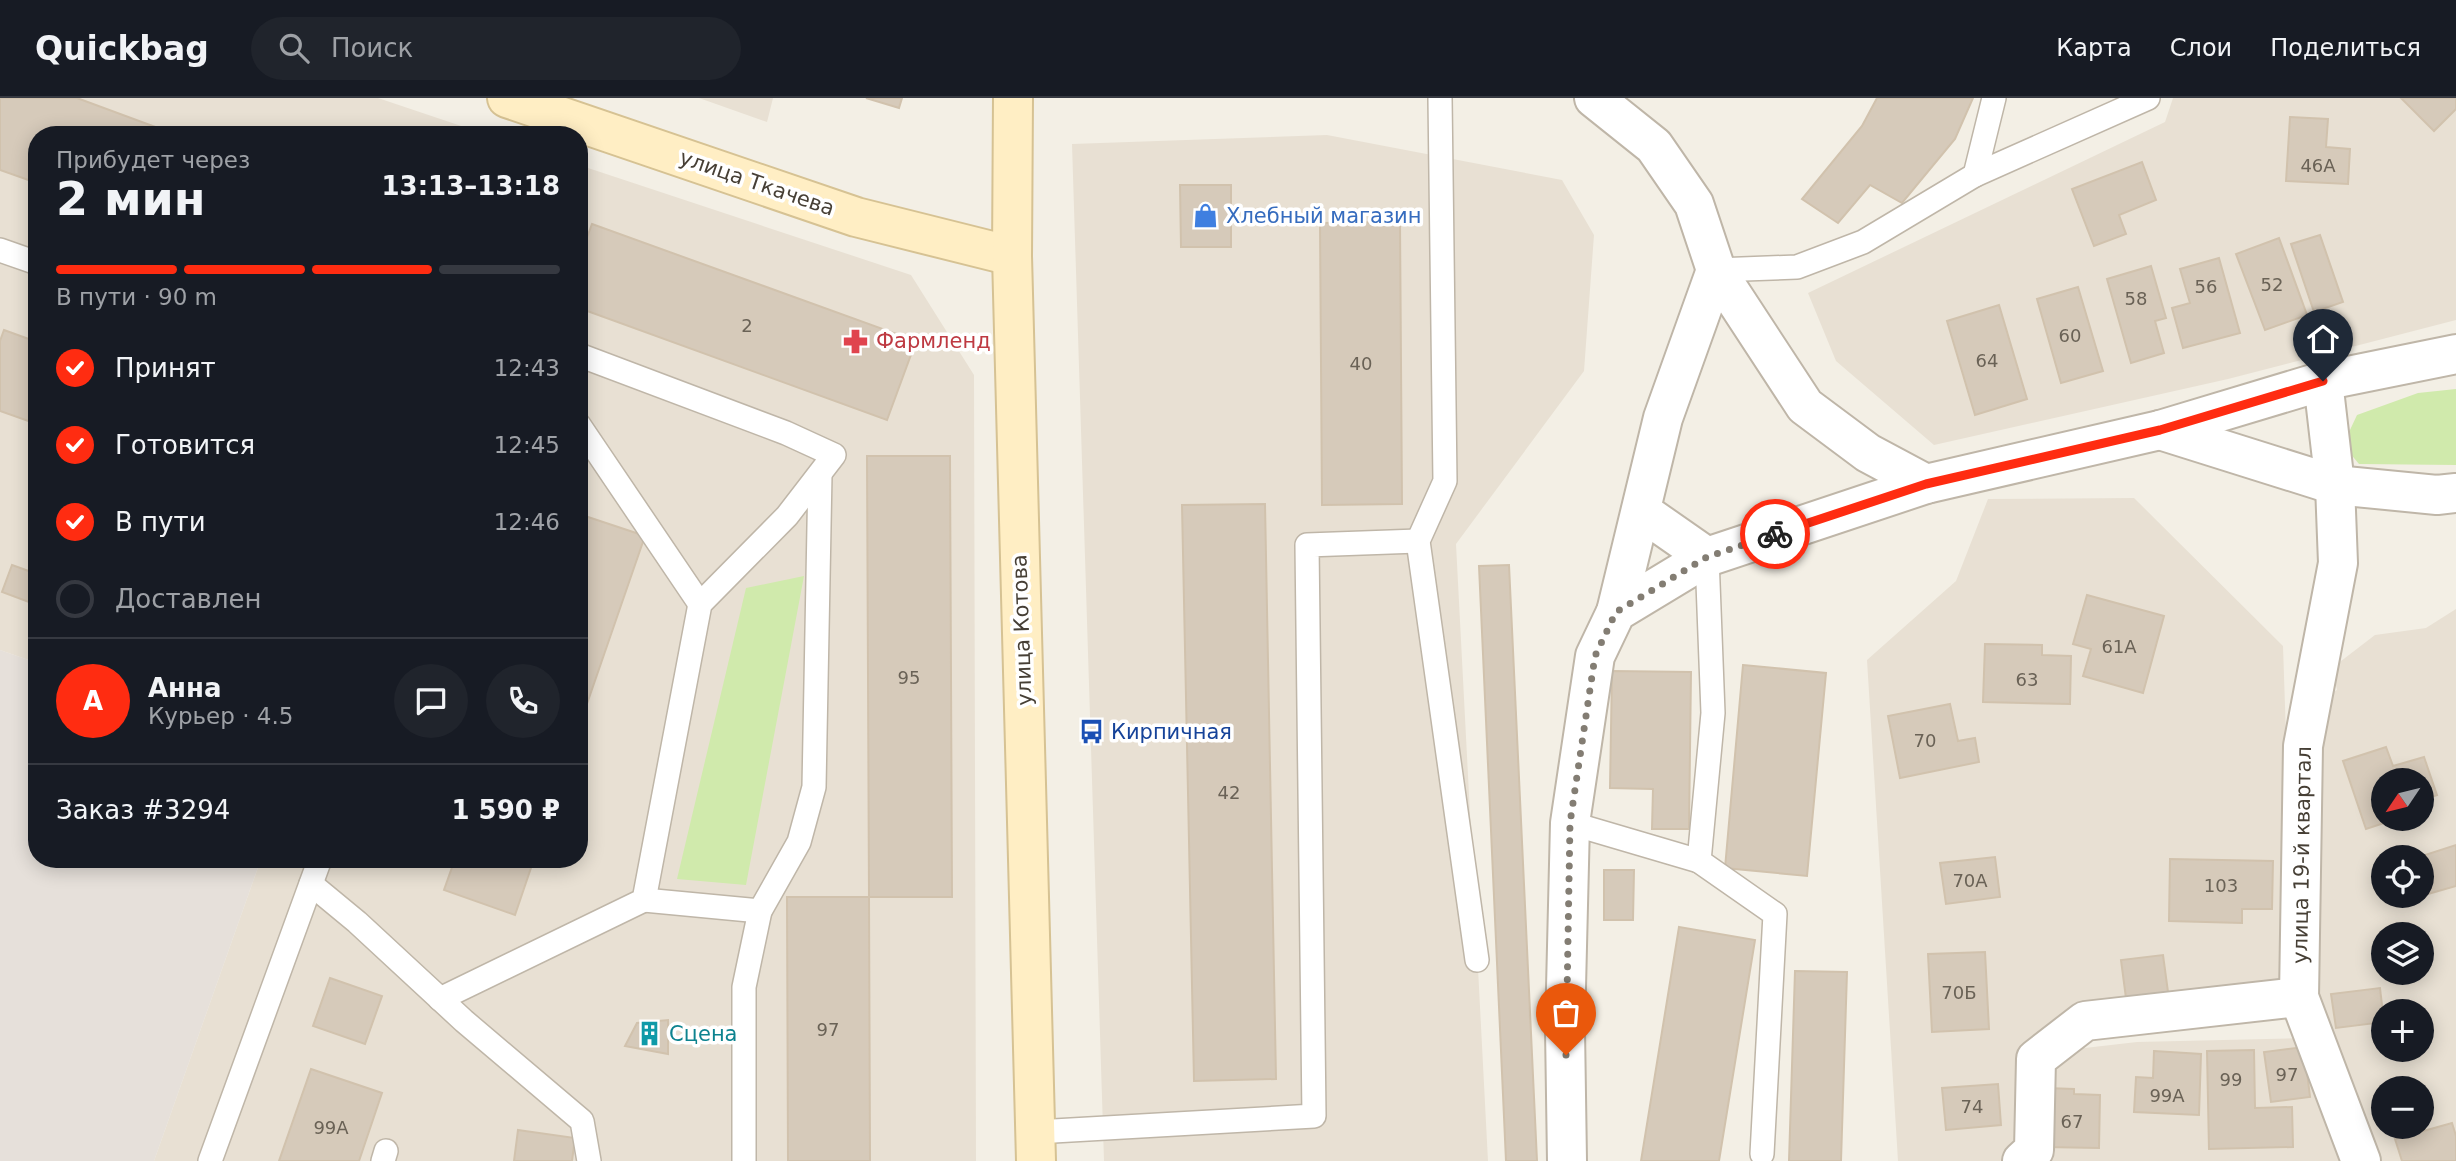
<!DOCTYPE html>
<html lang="ru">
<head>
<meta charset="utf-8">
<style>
	body { margin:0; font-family:"DejaVu Sans",sans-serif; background:#20242c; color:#f1f3f6; height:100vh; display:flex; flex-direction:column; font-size:26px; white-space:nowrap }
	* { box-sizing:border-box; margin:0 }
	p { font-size:23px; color:#9ea1a6 }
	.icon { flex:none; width:38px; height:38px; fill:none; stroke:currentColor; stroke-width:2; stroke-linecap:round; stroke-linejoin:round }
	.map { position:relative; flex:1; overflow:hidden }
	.side { position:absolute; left:28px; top:28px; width:560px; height:742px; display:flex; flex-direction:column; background:#171b24; border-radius:28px; box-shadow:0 4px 18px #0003 }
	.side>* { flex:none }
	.needle { width:46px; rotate:235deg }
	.fabs { position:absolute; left:2371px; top:670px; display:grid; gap:14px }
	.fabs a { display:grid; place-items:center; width:63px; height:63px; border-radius:50%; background:#171b24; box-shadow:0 4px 18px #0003; font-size:35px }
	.pin { position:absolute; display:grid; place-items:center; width:60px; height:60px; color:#fff; margin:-72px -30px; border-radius:50% 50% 50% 0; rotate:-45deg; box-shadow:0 0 7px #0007 }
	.pin .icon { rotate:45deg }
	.courier { position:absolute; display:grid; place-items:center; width:70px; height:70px; margin:-35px; border:5px solid #ff2c11; border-radius:50%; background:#fff; color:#222; box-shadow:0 2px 9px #0007 }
	.head em { font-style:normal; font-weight:800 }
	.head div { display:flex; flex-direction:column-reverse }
	.head { display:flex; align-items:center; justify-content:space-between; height:119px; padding:0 28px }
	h1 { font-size:46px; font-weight:800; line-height:52px }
	.bar { display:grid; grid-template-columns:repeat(4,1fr); gap:10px 7px; align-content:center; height:84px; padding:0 28px }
	.bar i { height:9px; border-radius:5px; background:#363941 }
	.bar .on { background:#ff2c11 }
	.bar p { grid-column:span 4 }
	.line { display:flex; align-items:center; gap:18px; padding:0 28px; border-top:2px solid #363941 }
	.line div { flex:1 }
	.round { display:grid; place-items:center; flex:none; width:74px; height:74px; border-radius:37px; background:#20242c }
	ol { padding:0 28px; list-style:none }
	li { display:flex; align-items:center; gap:21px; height:77px }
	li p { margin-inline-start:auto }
	li .icon { padding:7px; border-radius:50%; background:#ff2c11; color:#fff; stroke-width:4 }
	li:last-child { color:#9ea1a6 }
	li i { width:38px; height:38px; border:4px solid #363941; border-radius:50% }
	header { display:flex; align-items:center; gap:42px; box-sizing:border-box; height:98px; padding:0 35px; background:#171b24; border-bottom:2px solid #363941 }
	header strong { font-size:33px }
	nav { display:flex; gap:38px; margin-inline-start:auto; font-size:24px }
	.search { width:490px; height:63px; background:#20242c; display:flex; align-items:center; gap:18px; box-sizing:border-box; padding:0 24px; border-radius:38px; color:#9ea1a6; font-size:26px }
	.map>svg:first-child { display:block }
	.residential { fill:#e8e0d3; fill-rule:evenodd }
	.industrial { fill:#e6e0da }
	.green { fill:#d0eaac }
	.building { fill:#d6caba; stroke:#d1c2ad; stroke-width:2 }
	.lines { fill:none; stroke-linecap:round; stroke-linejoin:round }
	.lane-casing { stroke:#bfb6a8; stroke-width:26 }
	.street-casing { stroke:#bfb6a8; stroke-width:42 }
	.secondary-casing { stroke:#d6c293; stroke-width:42 }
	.lane { stroke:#fff; stroke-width:23 }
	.street { stroke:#fff; stroke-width:38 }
	.secondary { stroke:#ffeec4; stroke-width:38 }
	.done { stroke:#837d73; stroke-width:7; stroke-dasharray:0 12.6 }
	.route { stroke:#ff2c11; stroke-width:9 }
	.labels { text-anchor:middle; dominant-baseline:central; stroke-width:7; stroke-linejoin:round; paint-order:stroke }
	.number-label { font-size:18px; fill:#6a6256 }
	.street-label { font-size:21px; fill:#463f35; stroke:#fff }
	.shop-label { font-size:21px; fill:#366cbe; stroke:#fff; text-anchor:start }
	.health-label { font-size:21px; fill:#be3a42; stroke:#fff; text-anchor:start }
	.transit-label { font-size:21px; fill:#164399; stroke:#fff; text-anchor:start }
	.culture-label { font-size:21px; fill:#0d838f; stroke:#fff; text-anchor:start }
</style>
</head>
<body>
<header>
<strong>Quickbag</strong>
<div class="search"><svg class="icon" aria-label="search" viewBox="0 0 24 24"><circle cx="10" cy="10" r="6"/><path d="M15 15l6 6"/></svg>Поиск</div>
<nav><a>Карта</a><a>Слои</a><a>Поделиться</a></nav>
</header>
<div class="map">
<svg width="2456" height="1063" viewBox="0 0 2456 1063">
	<rect width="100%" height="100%" fill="#f3efe5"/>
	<g class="residential">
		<path d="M 0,0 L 378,0 L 488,37 L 37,37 L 37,565 L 0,552 Z"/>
		<path d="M 699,0 L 773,0 L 767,24 Z"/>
		<path d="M 2173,0 L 2456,0 L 2456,222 L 2228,281 L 1934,347 L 1836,263 L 1808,195 L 2165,24 Z"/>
		<path d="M 1327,37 L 1562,82 L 1594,137 L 1584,273 L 1456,446 L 1488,1063 L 1104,1063 L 1072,46 Z"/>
		<path d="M 579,67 L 911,177 L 974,277 L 976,1063 L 154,1063 L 261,761 L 579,761 Z"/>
		<path d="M 2134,400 L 2283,548 L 2288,698 L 2281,889 L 2062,916 L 2020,956 L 2025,1045 L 2000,1063 L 1898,1063 L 1867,562 L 1956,483 L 1988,401 Z"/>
		<path d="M 2456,511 L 2456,1063 L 2378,1063 L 2318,919 L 2312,637 L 2319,601 L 2337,592 L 2332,570 L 2375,537 L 2426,530 ZM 2384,682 L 2422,682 L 2422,721 L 2384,721 ZM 2384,760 L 2422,760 L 2422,798 L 2384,798 ZM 2384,836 L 2422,836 L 2422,875 L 2384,875 ZM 2384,914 L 2422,914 L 2422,952 L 2384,952 ZM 2384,990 L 2422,990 L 2422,1029 L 2384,1029 Z"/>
		<path d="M 2307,940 L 2350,1063 L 2034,1063 L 2042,983 L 2076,951 L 2137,944 Z"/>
	</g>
	<path class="industrial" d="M 0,552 L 37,565 L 37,761 L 261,761 L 154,1063 L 0,1063 Z"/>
	<g class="green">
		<path d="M 2456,291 L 2456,367 L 2359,366 L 2343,347 L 2357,317 L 2418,295 Z"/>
		<path d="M 804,478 L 746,787 L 677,781 L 746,490 Z"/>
	</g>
	<g class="building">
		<path d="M 0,0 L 77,0 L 177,37 L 37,37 L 37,85 L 0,72 Z"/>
		<path d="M 866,0 L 902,0 L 899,10 Z"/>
		<path d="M 1877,0 L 1973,0 L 1955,41 L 1902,105 L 1870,87 L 1838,125 L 1802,101 L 1862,28 Z"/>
		<path d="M 2401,0 L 2456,0 L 2456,11 L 2434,33 Z"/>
		<path d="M 2290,19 L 2328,21 L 2326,49 L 2350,51 L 2348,86 L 2286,83 Z"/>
		<path d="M 2142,64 L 2156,102 L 2119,117 L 2126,136 L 2094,148 L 2072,91 Z"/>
		<path d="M 1180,87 L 1231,87 L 1231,149 L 1181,149 Z"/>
		<path d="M 1400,124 L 1402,406 L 1322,407 L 1320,125 Z"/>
		<path d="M 592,126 L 916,243 L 887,322 L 579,210 L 579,161 Z"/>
		<path d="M 2320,137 L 2343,204 L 2314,214 L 2291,146 Z"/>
		<path d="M 2279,140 L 2307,217 L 2265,232 L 2236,156 Z"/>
		<path d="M 2219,160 L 2240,235 L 2183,250 L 2172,210 L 2190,205 L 2180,171 Z"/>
		<path d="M 2151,168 L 2166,220 L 2155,223 L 2164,255 L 2131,265 L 2107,181 Z"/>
		<path d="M 2078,189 L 2103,273 L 2061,285 L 2037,201 Z"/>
		<path d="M 1999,207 L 2027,301 L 1975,317 L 1947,223 Z"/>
		<path d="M 4,232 L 37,244 L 37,326 L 0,313 L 0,243 Z"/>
		<path d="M 867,358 L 950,358 L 952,799 L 869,799 Z"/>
		<path d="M 1265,406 L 1276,981 L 1194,983 L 1182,407 Z"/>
		<path d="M 579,416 L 645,438 L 579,629 Z"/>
		<path d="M 12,467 L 37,476 L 37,507 L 2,494 Z"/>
		<path d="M 1509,467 L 1537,1063 L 1506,1063 L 1479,468 Z"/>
		<path d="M 2087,497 L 2164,518 L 2143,595 L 2083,578 L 2091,551 L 2073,546 Z"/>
		<path d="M 1985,546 L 2042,547 L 2042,557 L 2071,558 L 2070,606 L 1983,604 Z"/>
		<path d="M 1743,567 L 1826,575 L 1807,778 L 1725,770 Z"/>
		<path d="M 1612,573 L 1691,574 L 1689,731 L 1652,731 L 1653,691 L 1610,690 Z"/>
		<path d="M 1950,606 L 1958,643 L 1975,640 L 1979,664 L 1900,680 L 1888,618 Z"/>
		<path d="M 2386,649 L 2393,668 L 2424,659 L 2437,697 L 2422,702 L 2422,682 L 2384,682 L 2384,721 L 2396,721 L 2366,731 L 2343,663 Z"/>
		<path d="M 2456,747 L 2456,788 L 2428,796 L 2422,778 L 2422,760 L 2416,760 Z"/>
		<path d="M 1995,759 L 2000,799 L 1946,806 L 1940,765 Z"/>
		<path d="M 455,761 L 534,761 L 515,817 L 444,792 Z"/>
		<path d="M 2170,761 L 2273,763 L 2272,811 L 2242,811 L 2242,825 L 2169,823 Z"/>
		<path d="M 1604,772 L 1634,772 L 1633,822 L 1604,822 Z"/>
		<path d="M 787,799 L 869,799 L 870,1063 L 788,1063 Z"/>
		<path d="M 1679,829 L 1755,842 L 1719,1063 L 1641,1063 Z"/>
		<path d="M 1985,854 L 1989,931 L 1932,934 L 1928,856 Z"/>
		<path d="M 2163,857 L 2168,894 L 2126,900 L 2121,862 Z"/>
		<path d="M 1795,873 L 1847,874 L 1841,1063 L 1789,1063 Z"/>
		<path d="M 330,880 L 382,898 L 365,946 L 313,928 Z"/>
		<path d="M 2380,890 L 2384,924 L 2336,930 L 2331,896 Z"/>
		<path d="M 668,922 L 668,956 L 625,948 L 637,925 Z"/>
		<path d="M 2304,949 L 2310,999 L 2271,1004 L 2264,954 Z"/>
		<path d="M 2254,952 L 2255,1010 L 2292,1009 L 2293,1049 L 2209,1051 L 2207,953 Z"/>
		<path d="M 2154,953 L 2201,956 L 2199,1017 L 2134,1014 L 2136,979 L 2153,980 Z"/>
		<path d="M 311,971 L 382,995 L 359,1063 L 279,1063 Z"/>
		<path d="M 1998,986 L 2001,1027 L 1946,1032 L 1942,990 Z"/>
		<path d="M 2046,990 L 2074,991 L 2074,996 L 2100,997 L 2099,1050 L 2045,1049 Z"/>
		<path d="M 2452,1025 L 2456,1038 L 2456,1063 L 2402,1063 L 2395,1041 Z"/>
		<path d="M 518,1032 L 575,1040 L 572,1063 L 514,1063 Z"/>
	</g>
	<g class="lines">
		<defs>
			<g id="lane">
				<path d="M 1440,0 L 1445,383 L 1418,443 L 1477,862"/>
				<path d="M 1975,77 L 2148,0"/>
				<path d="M 0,152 L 37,165"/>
				<path d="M 1716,172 L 1797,169 L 1863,144 L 1975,77 L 1994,0"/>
				<path d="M 579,327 L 700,506"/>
				<path d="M 1707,459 L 1713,615 L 1699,763 L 1775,816 L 1762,1056"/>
				<path d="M 1570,725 L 1699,763"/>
				<path d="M 311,786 L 357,824 L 464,923 L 582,1023 L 589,1063"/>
				<path d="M 644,802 L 760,813"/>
				<path d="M 440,901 L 644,802 L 700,506 L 787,418 L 834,357 L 786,335 L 579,257"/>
				<path d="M 1036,1034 L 1314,1018 L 1307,447 L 1418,443"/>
				<path d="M 210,1063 L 320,761"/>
				<path d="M 383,1063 L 386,1053"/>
				<path d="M 744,1063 L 744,889 L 760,813 L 799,744 L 814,689 L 820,376"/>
			</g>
			<g id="street">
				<path d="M 1594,0 L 1654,48 L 1694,106 L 1716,172 L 1805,308 L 1868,355 L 1926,386"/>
				<path d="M 2323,283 L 2335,387 L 2338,465 L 2303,648 L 2299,899 L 2361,1063"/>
				<path d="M 2160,332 L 2335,387 L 2437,397 L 2456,395"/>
				<path d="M 1641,413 L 1707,459"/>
				<path d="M 1616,514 L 1663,320 L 1716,172"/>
				<path d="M 1567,1063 L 1565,931 L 1570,725 L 1595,558 L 1616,514 L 1707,459 L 1926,386 L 2160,332 L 2323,283 L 2456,256"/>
				<path d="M 2022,1063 L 2034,1052 L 2036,961 L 2085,923 L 2299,899"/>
			</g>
			<g id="secondary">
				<path d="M 507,0 L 856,119 L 1012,158"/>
				<path d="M 1013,0 L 1012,158 L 1036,1063"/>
			</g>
		</defs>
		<use href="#lane" class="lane-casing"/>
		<use href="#street" class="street-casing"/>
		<use href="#secondary" class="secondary-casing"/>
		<use href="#lane" class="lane"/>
		<use href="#street" class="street"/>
		<use href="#secondary" class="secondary"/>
	</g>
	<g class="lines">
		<path class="done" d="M 1566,957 L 1570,725 L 1595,558 L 1616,514 L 1707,459 L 1775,436"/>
		<path class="route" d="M 1775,436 L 1926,386 L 2160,332 L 2323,283"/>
	</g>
	<defs>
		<symbol id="shop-bare" viewBox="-9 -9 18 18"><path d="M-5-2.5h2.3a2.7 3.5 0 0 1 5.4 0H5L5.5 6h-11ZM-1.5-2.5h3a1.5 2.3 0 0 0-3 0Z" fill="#3f7fe0" stroke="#fff" stroke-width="2.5" paint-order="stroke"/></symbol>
		<symbol id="pharmacy-bare" viewBox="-9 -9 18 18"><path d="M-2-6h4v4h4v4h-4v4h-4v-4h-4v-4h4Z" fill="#e0444e" stroke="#fff" stroke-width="2.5" paint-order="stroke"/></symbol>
		<symbol id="bus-bare" viewBox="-9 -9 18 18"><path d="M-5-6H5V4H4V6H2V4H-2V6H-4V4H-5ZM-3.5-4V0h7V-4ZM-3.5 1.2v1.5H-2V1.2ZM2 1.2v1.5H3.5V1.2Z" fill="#1a4fb4" stroke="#fff" stroke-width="2.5" paint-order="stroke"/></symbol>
		<symbol id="building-bare" viewBox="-9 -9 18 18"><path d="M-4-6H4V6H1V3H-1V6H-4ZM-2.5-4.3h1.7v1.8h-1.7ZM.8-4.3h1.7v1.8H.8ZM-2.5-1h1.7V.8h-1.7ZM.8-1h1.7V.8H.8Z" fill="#0f9aa8" stroke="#fff" stroke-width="2.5" paint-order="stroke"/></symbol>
	</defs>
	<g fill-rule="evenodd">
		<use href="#shop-bare" x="1188" y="100" width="35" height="35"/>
		<use href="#pharmacy-bare" x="838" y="226" width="35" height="35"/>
		<use href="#bus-bare" x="1074" y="616" width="35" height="35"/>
		<use href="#building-bare" x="632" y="918" width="35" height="35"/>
	</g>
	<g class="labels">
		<g class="number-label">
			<text x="2318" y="67">46А</text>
			<text x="2272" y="186">52</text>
			<text x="2206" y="188">56</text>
			<text x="2136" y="200">58</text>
			<text x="747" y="227">2</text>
			<text x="2070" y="237">60</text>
			<text x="1987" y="262">64</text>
			<text x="1361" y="265">40</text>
			<text x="2119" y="548">61А</text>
			<text x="909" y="579">95</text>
			<text x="2027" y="581">63</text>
			<text x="1925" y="642">70</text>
			<text x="1229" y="694">42</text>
			<text x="1970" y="782">70А</text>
			<text x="2221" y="787">103</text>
			<text x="1959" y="894">70Б</text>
			<text x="828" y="931">97</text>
			<text x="2287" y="976">97</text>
			<text x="2231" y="981">99</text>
			<text x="2167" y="997">99А</text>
			<text x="1972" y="1008">74</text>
			<text x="2072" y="1023">67</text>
			<text x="331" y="1029">99А</text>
		</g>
		<g class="street-label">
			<text transform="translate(757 85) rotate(19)">улица Ткачева</text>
			<text transform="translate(1022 532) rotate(-92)">улица Котова</text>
			<text transform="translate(2302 757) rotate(-89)">улица 19-й квартал</text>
		</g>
		<g class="shop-label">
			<text x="1226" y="118">Хлебный магазин</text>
		</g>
		<g class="health-label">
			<text x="876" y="243">Фармленд</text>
		</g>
		<g class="transit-label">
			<text x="1111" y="634">Кирпичная</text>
		</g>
		<g class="culture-label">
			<text x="669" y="936">Сцена</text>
		</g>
	</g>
</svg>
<div class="fabs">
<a><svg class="needle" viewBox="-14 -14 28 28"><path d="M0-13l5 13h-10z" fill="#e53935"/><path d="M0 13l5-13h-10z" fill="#9ea1a6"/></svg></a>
<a><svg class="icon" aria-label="locate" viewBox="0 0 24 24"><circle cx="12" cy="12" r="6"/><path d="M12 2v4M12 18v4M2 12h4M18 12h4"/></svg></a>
<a><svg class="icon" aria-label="layers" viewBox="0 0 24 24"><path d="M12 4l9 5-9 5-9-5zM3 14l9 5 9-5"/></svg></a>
<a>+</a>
<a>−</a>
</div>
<div class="pin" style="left:1566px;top:957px;background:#ea580c"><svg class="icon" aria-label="bag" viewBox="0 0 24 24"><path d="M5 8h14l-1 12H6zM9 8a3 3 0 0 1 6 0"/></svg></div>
<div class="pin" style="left:2323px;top:283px;background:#1f2937"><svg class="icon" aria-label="home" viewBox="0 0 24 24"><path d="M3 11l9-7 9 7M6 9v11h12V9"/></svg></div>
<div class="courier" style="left:1775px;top:436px"><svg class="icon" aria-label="bike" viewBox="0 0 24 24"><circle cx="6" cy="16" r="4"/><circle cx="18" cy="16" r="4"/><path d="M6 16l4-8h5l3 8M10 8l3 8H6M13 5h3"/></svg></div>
<section class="side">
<div class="head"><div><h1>2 мин</h1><p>Прибудет через</p></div><em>13:13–13:18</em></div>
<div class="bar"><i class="on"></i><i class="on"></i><i class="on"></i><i></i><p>В пути · 90 m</p></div>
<ol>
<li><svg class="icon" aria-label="check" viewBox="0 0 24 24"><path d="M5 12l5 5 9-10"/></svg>Принят<p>12:43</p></li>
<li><svg class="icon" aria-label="check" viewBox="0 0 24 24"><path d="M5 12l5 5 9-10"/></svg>Готовится<p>12:45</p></li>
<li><svg class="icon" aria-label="check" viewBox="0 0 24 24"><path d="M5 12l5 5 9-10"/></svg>В пути<p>12:46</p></li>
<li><i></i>Доставлен</li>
</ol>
<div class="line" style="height:126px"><b class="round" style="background:#ff2c11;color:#fff">А</b><div><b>Анна</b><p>Курьер · 4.5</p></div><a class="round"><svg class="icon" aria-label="chat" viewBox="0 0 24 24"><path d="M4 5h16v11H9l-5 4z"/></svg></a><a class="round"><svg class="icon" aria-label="phone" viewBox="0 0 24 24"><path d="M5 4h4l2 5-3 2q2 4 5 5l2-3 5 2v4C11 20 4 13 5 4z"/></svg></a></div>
<div class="line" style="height:91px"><div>Заказ #3294</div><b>1 590 ₽</b></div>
</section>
</div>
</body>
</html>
